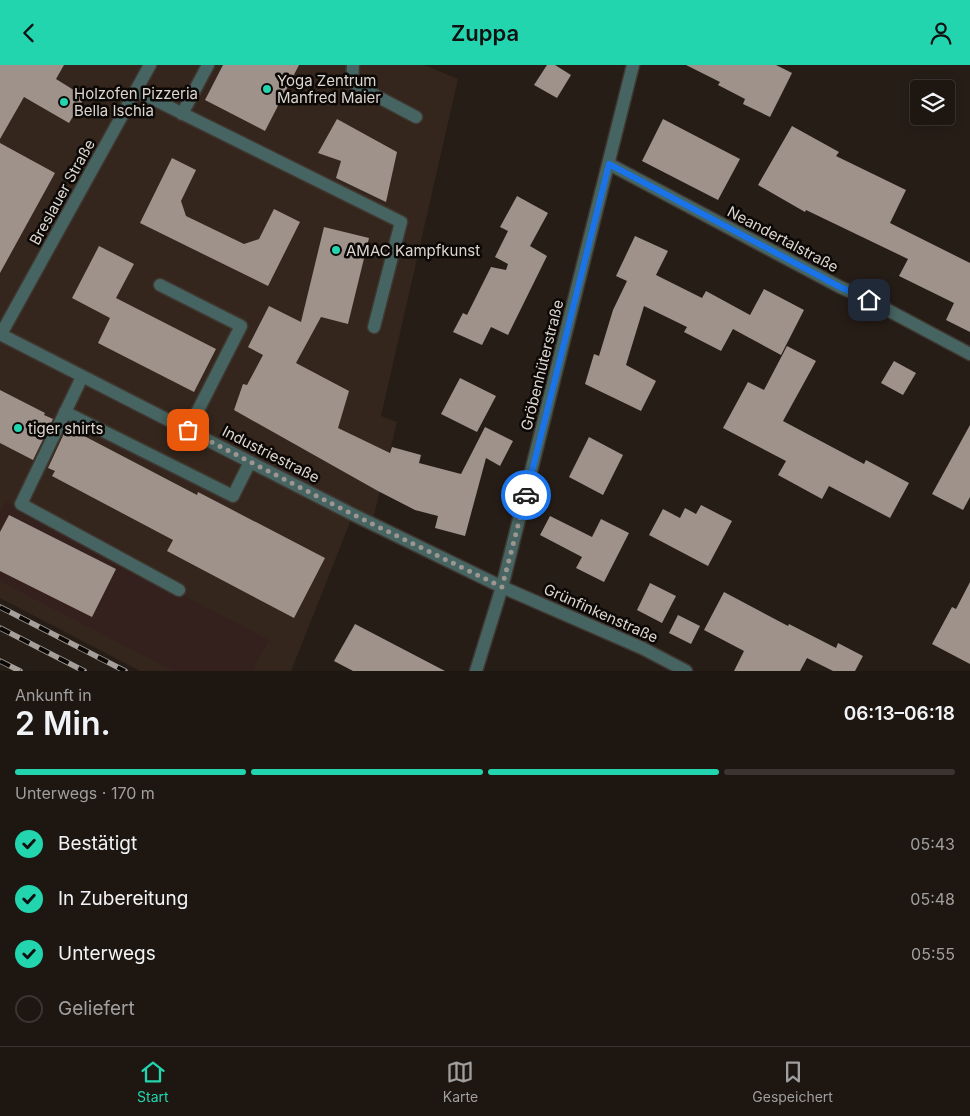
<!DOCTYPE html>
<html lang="de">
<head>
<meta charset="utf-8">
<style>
	body { margin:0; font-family:Inter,sans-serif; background:#251f1a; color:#f1f3f6; height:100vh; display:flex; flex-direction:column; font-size:19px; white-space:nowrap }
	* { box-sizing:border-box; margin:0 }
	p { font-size:16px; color:#a09f9f }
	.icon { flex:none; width:28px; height:28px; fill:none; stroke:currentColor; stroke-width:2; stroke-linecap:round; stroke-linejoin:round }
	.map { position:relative; height:606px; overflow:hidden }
	.drawer { display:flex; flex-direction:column; background:#1d1611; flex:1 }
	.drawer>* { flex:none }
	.fabs { position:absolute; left:910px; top:15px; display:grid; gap:10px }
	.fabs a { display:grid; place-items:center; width:45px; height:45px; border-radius:5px; background:#1d1611; box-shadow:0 2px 12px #0003,0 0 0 1px #3b3531; font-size:25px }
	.pin { position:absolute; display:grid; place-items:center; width:42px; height:42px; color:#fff; margin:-21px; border-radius:10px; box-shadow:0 2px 8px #0006 }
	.courier { position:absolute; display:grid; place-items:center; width:50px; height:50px; margin:-25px; border:4px solid #1a73e8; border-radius:50%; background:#fff; color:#222; box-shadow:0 1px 6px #0007 }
	.summary em { font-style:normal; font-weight:600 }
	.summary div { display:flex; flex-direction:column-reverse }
	.summary { display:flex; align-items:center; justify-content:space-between; height:85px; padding:0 15px }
	h1 { font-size:32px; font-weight:600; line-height:38px }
	.bar { display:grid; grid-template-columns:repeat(4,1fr); gap:8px 5px; align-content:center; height:60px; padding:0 15px }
	.bar i { height:6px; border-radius:4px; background:#3b3531 }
	.bar .selected { background:#23d5af }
	.bar p { grid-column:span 4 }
	ol { padding:0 15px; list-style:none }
	li { display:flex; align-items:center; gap:15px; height:55px }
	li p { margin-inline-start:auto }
	li .icon { padding:5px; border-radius:50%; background:#23d5af; color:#111; stroke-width:4 }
	li:last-child { color:#a09f9f }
	li i { width:28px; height:28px; border:2px solid #3b3531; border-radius:50% }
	header { display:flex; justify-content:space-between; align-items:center; height:65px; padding:0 15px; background:#23d5af; color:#111; font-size:22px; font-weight:600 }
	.dock { display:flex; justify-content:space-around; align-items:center; height:70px; border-top:1px solid #3b3531; background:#1d1611; font-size:14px; color:#a09f9f }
	.dock a { display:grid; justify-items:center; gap:2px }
	.dock .selected { color:#23d5af }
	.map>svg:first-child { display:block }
	.built { fill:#34261c }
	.industrial { fill:#34211e }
	.building { fill:#9f928b }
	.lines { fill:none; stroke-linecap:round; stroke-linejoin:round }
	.lane-casing { stroke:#403731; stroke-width:15 }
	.street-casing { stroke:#403731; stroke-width:15 }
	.lane { stroke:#466461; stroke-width:12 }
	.street { stroke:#466461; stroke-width:12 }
	.rail-casing { stroke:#a69f9a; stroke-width:5.5 }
	.rail { stroke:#0c0806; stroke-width:4; stroke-dasharray:11; stroke-linecap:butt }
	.done { stroke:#9d9590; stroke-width:5; stroke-dasharray:0 9 }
	.route { stroke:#1a73e8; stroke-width:6 }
	.poi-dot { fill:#23d5af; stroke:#0c0806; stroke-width:2 }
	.labels { text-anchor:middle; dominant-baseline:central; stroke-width:5; stroke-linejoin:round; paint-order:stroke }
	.poi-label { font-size:15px; fill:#dcd6d1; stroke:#0c0806; text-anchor:start }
	.street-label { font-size:15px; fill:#dcd6d1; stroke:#0c0806 }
</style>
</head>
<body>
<header><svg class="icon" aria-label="back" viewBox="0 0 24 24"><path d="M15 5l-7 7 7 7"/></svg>Zuppa<svg class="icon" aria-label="person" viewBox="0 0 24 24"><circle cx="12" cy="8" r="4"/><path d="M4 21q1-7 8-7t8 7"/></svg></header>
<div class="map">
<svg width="970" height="606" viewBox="0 0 970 606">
	<rect width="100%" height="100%" fill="#271d17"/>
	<path class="built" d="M 0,0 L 424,0 L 458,14 L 381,351 L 397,357 L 372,458 L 353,450 L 291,606 L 140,606 L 0,533 Z"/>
	<path class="industrial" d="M 6,437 L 269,575 L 252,606 L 173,606 L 0,516 L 0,448 Z"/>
	<g class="building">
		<path d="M 0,0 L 64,0 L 56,14 L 85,32 L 69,58 L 24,32 L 0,74 Z"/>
		<path d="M 223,0 L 299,0 L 265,66 L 205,35 Z"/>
		<path d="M 547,0 L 555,0 L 571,10 L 557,33 L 534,20 Z"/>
		<path d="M 686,0 L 776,0 L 792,8 L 770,52 L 743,39 L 745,34 L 718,20 L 720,17 Z"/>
		<path d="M 337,54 L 397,87 L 386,137 L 336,113 L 341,96 L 318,88 Z"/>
		<path d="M 663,54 L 740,94 L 718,135 L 642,96 Z"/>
		<path d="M 792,61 L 839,87 L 836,91 L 906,125 L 890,158 L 970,198 L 970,267 L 946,255 L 954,238 L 899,211 L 908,194 L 806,145 L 805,147 L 758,120 Z"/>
		<path d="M 0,78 L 55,108 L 0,208 Z"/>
		<path d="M 172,93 L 196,105 L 181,136 L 186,151 L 244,179 L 259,174 L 274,144 L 300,157 L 268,221 L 140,158 Z"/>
		<path d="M 517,131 L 548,148 L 530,181 L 547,191 L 508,270 L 491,262 L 482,280 L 453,267 L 463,248 L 467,250 L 491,202 L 506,205 L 508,199 L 495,192 L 508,166 L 500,162 Z"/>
		<path d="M 324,162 L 369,173 L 348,259 L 321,252 L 296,298 L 349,326 L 338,363 L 390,388 L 392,382 L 421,390 L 419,398 L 461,409 L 485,362 L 513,376 L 500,401 L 486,393 L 465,471 L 435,463 L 438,451 L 415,445 L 378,426 L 234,345 L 243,319 L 247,320 L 263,290 L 248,282 L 269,241 L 301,257 Z"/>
		<path d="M 635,171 L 668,186 L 656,210 L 702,233 L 706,226 L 750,250 L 764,224 L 804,245 L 781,290 L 733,264 L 721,286 L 684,267 L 687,262 L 644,241 L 626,300 L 656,316 L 641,346 L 585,319 L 594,289 L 599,291 L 613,245 L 627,216 L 616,211 Z"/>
		<path d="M 99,181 L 134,199 L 116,233 L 216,284 L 194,327 L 98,278 L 110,253 L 72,233 Z"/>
		<path d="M 787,281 L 816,296 L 783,356 L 864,399 L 866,395 L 909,418 L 890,453 L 829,421 L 822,434 L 778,410 L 786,396 L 723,363 L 748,317 L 764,325 Z"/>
		<path d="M 894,296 L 916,308 L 903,330 L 881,318 Z"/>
		<path d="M 460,313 L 496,331 L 477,367 L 441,349 Z"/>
		<path d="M 0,325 L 45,348 L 44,350 L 53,354 L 33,395 L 0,378 Z"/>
		<path d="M 970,360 L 970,432 L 963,445 L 932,429 Z"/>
		<path d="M 67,362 L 197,430 L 198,427 L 325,493 L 294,553 L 167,486 L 173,475 L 52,411 L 55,406 L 48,403 Z"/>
		<path d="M 589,372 L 623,390 L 603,430 L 569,412 Z"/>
		<path d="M 701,440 L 732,456 L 708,501 L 649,470 L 663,444 L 680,453 L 685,443 L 696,449 Z"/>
		<path d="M 9,450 L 116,504 L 92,552 L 0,506 L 0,467 Z"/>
		<path d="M 550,451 L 592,472 L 601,454 L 629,468 L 604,517 L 576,503 L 582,492 L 540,470 Z"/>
		<path d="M 970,517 L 970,599 L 932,579 L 952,542 L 956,544 Z"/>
		<path d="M 650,518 L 676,531 L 662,558 L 637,545 Z"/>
		<path d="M 724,527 L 788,561 L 789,559 L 836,583 L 838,578 L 863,591 L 855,606 L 833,606 L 807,593 L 800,606 L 734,606 L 744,586 L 704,565 Z"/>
		<path d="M 678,550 L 700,561 L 691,579 L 669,568 Z"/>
		<path d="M 355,559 L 445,606 L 353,606 L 334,596 Z"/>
	</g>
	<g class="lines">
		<defs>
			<g id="lane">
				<path d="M 353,0 L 352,18 L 416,52"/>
				<path d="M 137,26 L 401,157 L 374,262"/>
				<path d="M 182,49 L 208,0"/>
				<path d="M 160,220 L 241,261 L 188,365"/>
				<path d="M 82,312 L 21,439 L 179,525"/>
				<path d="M 65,347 L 233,431 L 250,397"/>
			</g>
			<g id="street">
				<path d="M 609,99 L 840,222 L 869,235 L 970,289"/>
				<path d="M 0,269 L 354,450 L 502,522 L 642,583 L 686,606"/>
				<path d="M 1,269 L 150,0"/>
				<path d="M 476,606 L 502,522 L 633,0"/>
			</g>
		</defs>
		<use href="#lane" class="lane-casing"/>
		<use href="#street" class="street-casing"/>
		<use href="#lane" class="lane"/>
		<use href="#street" class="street"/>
		<defs>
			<g id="rail">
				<path d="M 0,542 L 125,606"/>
				<path d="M 0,563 L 84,606"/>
				<path d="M 0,596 L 20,606"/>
			</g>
		</defs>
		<use href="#rail" class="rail-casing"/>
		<use href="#rail" class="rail"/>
	</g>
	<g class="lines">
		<path class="done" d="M 188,365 L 354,450 L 502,522 L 526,430"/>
		<path class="route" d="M 526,430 L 609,99 L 840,222 L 869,235"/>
	</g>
	<g class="poi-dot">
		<circle cx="267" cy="24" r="5"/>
		<circle cx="64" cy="37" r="5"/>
		<circle cx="336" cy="185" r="5"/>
		<circle cx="18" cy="363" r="5"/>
	</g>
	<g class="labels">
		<g class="poi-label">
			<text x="277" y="15">Yoga Zentrum<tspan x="277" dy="17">Manfred Maier</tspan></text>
			<text x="74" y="28">Holzofen Pizzeria<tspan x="74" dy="17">Bella Ischia</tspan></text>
			<text x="346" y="185">AMAC Kampfkunst</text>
			<text x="28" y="363">tiger shirts</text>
		</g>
		<g class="street-label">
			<text transform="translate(62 127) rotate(-61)">Breslauer Straße</text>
			<text transform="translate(783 174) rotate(28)">Neandertalstraße</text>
			<text transform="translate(542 300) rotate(-76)">Gröbenhüterstraße</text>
			<text transform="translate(271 389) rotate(27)">Industriestraße</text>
			<text transform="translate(601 548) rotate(24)">Grünfinkenstraße</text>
		</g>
	</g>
</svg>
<div class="fabs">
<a><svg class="icon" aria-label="layers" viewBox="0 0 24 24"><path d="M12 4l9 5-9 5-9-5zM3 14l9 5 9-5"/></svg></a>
</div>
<div class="pin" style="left:188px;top:365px;background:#ea580c"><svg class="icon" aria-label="bag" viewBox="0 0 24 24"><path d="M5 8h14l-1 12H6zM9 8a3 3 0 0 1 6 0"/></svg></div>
<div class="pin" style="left:869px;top:235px;background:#1f2937"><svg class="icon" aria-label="home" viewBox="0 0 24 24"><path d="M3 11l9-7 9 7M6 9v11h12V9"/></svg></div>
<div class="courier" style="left:526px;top:430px"><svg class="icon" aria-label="car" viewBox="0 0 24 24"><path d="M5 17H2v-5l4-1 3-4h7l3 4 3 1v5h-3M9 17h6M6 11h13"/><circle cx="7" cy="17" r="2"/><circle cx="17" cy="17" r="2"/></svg></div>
</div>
<section class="drawer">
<div class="summary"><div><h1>2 Min.</h1><p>Ankunft in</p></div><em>06:13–06:18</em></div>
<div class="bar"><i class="selected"></i><i class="selected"></i><i class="selected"></i><i></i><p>Unterwegs · 170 m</p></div>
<ol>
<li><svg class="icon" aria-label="check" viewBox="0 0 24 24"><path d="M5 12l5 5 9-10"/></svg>Bestätigt<p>05:43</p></li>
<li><svg class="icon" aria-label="check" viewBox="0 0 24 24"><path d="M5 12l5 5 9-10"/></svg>In Zubereitung<p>05:48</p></li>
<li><svg class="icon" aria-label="check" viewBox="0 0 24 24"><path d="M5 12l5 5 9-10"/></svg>Unterwegs<p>05:55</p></li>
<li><i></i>Geliefert</li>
</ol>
</section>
<nav class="dock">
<a class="selected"><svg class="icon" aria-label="home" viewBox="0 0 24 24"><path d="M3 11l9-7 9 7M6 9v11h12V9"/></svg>Start</a>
<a><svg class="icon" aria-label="map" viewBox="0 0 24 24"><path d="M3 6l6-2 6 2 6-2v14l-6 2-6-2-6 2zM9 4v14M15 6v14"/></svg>Karte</a>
<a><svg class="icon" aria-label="saved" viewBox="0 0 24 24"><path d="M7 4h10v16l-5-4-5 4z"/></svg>Gespeichert</a>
</nav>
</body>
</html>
